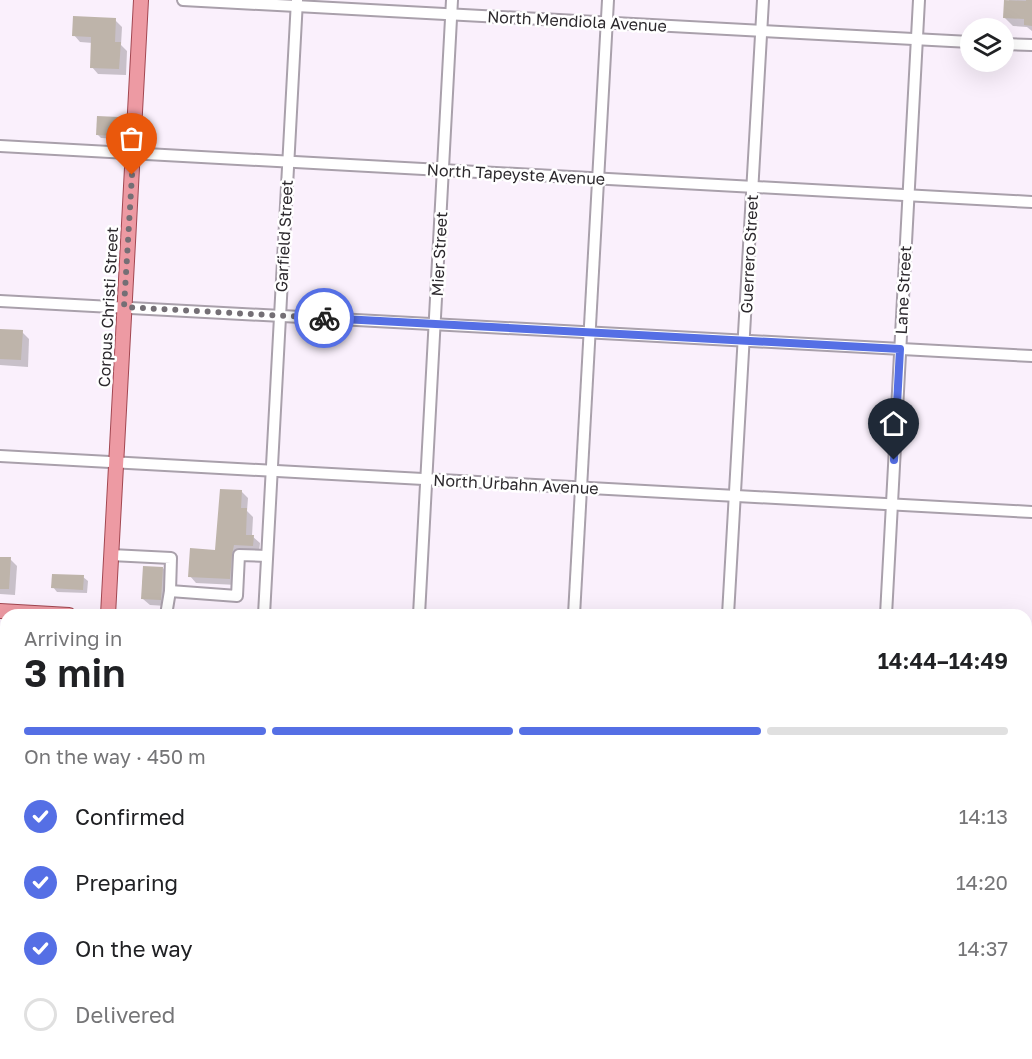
<!DOCTYPE html>
<html lang="en">
<head>
<meta charset="utf-8">
<style>
	body { margin:0; font-family:"Golos Text",sans-serif; background:#f6f6f6; color:#202124; height:100vh; display:flex; flex-direction:column; font-size:22px; white-space:nowrap }
	* { box-sizing:border-box; margin:0 }
	p { font-size:20px; color:#757577 }
	.icon { flex:none; width:33px; height:33px; fill:none; stroke:currentColor; stroke-width:2; stroke-linecap:round; stroke-linejoin:round }
	.map { position:relative; flex:1; overflow:hidden }
	.drawer { position:absolute; left:0px; top:609px; width:1032px; height:450px; display:flex; flex-direction:column; background:#fff; border-radius:18px 18px 0 0; box-shadow:0 6px 24px #0002 }
	.drawer>* { flex:none }
	.controls { position:absolute; left:960px; top:18px; display:grid; gap:12px }
	.controls a { display:grid; place-items:center; width:54px; height:54px; border-radius:50%; background:#fff; box-shadow:0 6px 24px #0002; font-size:30px }
	.pin { position:absolute; display:grid; place-items:center; width:51px; height:51px; color:#fff; margin:-62px -26px; border-radius:50% 50% 50% 0; rotate:-45deg; box-shadow:0 0 6px #0007 }
	.pin .icon { rotate:45deg }
	.courier { position:absolute; display:grid; place-items:center; width:60px; height:60px; margin:-30px; border:4px solid #556fe5; border-radius:50%; background:#fff; color:#222; box-shadow:0 2px 8px #0007 }
	.overview em { font-style:normal; font-weight:600 }
	.overview div { display:flex; flex-direction:column-reverse }
	.overview { display:flex; align-items:center; justify-content:space-between; height:102px; padding:0 24px }
	h1 { font-size:39px; font-weight:600; line-height:45px }
	.bar { display:grid; grid-template-columns:repeat(4,1fr); gap:9px 6px; align-content:center; height:72px; padding:0 24px }
	.bar i { height:8px; border-radius:4px; background:#e0e0e0 }
	.bar .on { background:#556fe5 }
	.bar p { grid-column:span 4 }
	ol { padding:0 24px; list-style:none }
	li { display:flex; align-items:center; gap:18px; height:66px }
	li p { margin-inline-start:auto }
	li .icon { padding:6px; border-radius:50%; background:#556fe5; color:#fff; stroke-width:4 }
	li:last-child { color:#757577 }
	li i { width:33px; height:33px; border:3px solid #e0e0e0; border-radius:50% }
	.map>svg:first-child { display:block }
	.shadow { fill:#0003 }
	.building { fill:#beb4aa }
	.lines { fill:none; stroke-linecap:round; stroke-linejoin:round }
	.minor-casing { stroke:#a9a0ab; stroke-width:14 }
	.major-casing { stroke:#a24751; stroke-width:16 }
	.minor { stroke:#fff; stroke-width:10 }
	.major { stroke:#ed9aa3; stroke-width:14 }
	.done { stroke:#746f75; stroke-width:6; stroke-dasharray:0 10.8 }
	.route { stroke:#556fe5; stroke-width:8 }
	.labels { text-anchor:middle; dominant-baseline:central; stroke-width:5; stroke-linejoin:round; paint-order:stroke }
	.street-label { font-size:16px; fill:#2c292d; stroke:#fff }
</style>
</head>
<body>
<div class="map">
<svg width="1032" height="1059" viewBox="0 0 1032 1059">
	<rect width="100%" height="100%" fill="#faf0fc"/>
	<g class="shadow">
		<path d="M 1009,0 L 1032,0 L 1032,31 L 1027,27 L 1013,26 L 1004,17 Z"/>
		<path d="M 115,20 L 122,27 L 121,45 L 127,51 L 126,75 L 98,74 L 92,67 L 93,43 L 80,42 L 74,35 Z"/>
		<path d="M 118,118 L 122,123 L 121,139 L 101,138 L 97,134 Z"/>
		<path d="M 0,330 L 22,332 L 29,339 L 28,367 L 0,365 Z"/>
		<path d="M 241,491 L 248,498 L 247,511 L 253,517 L 252,536 L 260,543 L 259,552 L 241,552 L 237,585 L 196,583 L 190,576 L 216,551 Z"/>
		<path d="M 0,558 L 10,559 L 17,566 L 15,595 L 0,594 Z"/>
		<path d="M 163,568 L 169,575 L 167,606 L 150,605 L 143,599 Z"/>
		<path d="M 83,577 L 88,581 L 87,593 L 57,592 L 53,587 Z"/>
		<path d="M 0,663 L 6,663 L 5,706 L 1,706 L 0,716 L 6,722 L 6,749 L 0,748 Z"/>
		<path d="M 0,834 L 6,835 L 6,865 L 0,865 Z"/>
		<path d="M 0,886 L 4,890 L 3,905 L 0,904 Z"/>
		<path d="M 189,1053 L 217,1053 L 216,1059 L 164,1059 L 164,1055 L 189,1057 Z"/>
		<path d="M 918,1053 L 940,1053 L 940,1059 L 917,1059 Z"/>
	</g>
	<g class="building">
		<path d="M 1004,0 L 1026,1 L 1026,0 L 1032,0 L 1032,26 L 1024,25 L 1024,19 L 1003,18 Z"/>
		<path d="M 73,16 L 116,18 L 115,42 L 121,42 L 119,69 L 90,68 L 91,37 L 72,36 Z"/>
		<path d="M 97,116 L 119,117 L 118,136 L 96,135 Z"/>
		<path d="M 0,329 L 23,330 L 21,360 L 0,359 Z"/>
		<path d="M 220,489 L 242,490 L 241,508 L 247,508 L 246,535 L 254,535 L 253,546 L 234,545 L 232,555 L 230,579 L 188,577 L 190,548 L 215,550 Z"/>
		<path d="M 0,557 L 11,557 L 9,589 L 0,589 Z"/>
		<path d="M 143,566 L 163,567 L 161,600 L 141,599 Z"/>
		<path d="M 52,574 L 84,575 L 83,590 L 51,588 Z"/>
	</g>
	<g class="lines">
		<defs>
			<g id="minor">
				<path d="M 183,0 L 970,42"/>
				<path d="M 1004,44 L 1032,45"/>
				<path d="M 0,146 L 1032,202"/>
				<path d="M 0,301 L 1032,356"/>
				<path d="M 0,456 L 1032,512"/>
				<path d="M 111,555 L 171,558 L 170,591 L 166,615"/>
				<path d="M 170,591 L 237,596 L 239,555 L 267,556"/>
				<path d="M 264,615 L 297,0"/>
				<path d="M 419,615 L 452,0"/>
				<path d="M 574,615 L 608,0"/>
				<path d="M 728,615 L 763,0"/>
				<path d="M 886,615 L 919,0"/>
				<path d="M 1026,831 L 1032,719"/>
				<path d="M 0,922 L 6,922"/>
				<path d="M 1026,978 L 1032,978"/>
				<path d="M 240,1059 L 240,1053"/>
				<path d="M 393,1059 L 393,1053"/>
				<path d="M 547,1059 L 548,1053"/>
				<path d="M 699,1059 L 699,1053"/>
				<path d="M 861,1059 L 862,1053"/>
				<path d="M 1014,1059 L 1014,1053"/>
			</g>
			<g id="major">
				<path d="M 0,611 L 69,615"/>
				<path d="M 108,615 L 141,0"/>
				<path d="M 1026,667 L 1032,667"/>
				<path d="M 0,767 L 6,767"/>
				<path d="M 1026,822 L 1032,823"/>
				<path d="M 84,1059 L 84,1053"/>
			</g>
		</defs>
		<use href="#minor" class="minor-casing"/>
		<use href="#major" class="major-casing"/>
		<use href="#minor" class="minor"/>
		<use href="#major" class="major"/>
	</g>
	<g class="lines">
		<path class="done" d="M 132,175 L 124,307 L 324,318"/>
		<path class="route" d="M 324,318 L 900,349 L 894,460"/>
	</g>
	<g class="labels">
		<g class="street-label">
			<text transform="translate(577 21) rotate(3)">North Mendiola Avenue</text>
			<text transform="translate(516 174) rotate(3)">North Tapeyste Avenue</text>
			<text transform="translate(284 236) rotate(-87)">Garfield Street</text>
			<text transform="translate(439 254) rotate(-87)">Mier Street</text>
			<text transform="translate(749 254) rotate(-87)">Guerrero Street</text>
			<text transform="translate(903 290) rotate(-87)">Lane Street</text>
			<text transform="translate(108 307) rotate(-87)">Corpus Christi Street</text>
			<text transform="translate(516 484) rotate(3)">North Urbahn Avenue</text>
		</g>
	</g>
</svg>
<div class="controls">
<a><svg class="icon" aria-label="layers" viewBox="0 0 24 24"><path d="M12 4l9 5-9 5-9-5zM3 14l9 5 9-5"/></svg></a>
</div>
<div class="pin" style="left:132px;top:175px;background:#ea580c"><svg class="icon" aria-label="bag" viewBox="0 0 24 24"><path d="M5 8h14l-1 12H6zM9 8a3 3 0 0 1 6 0"/></svg></div>
<div class="pin" style="left:894px;top:460px;background:#1f2937"><svg class="icon" aria-label="home" viewBox="0 0 24 24"><path d="M3 11l9-7 9 7M6 9v11h12V9"/></svg></div>
<div class="courier" style="left:324px;top:318px"><svg class="icon" aria-label="bike" viewBox="0 0 24 24"><circle cx="6" cy="16" r="4"/><circle cx="18" cy="16" r="4"/><path d="M6 16l4-8h5l3 8M10 8l3 8H6M13 5h3"/></svg></div>
<section class="drawer">
<div class="overview"><div><h1>3 min</h1><p>Arriving in</p></div><em>14:44–14:49</em></div>
<div class="bar"><i class="on"></i><i class="on"></i><i class="on"></i><i></i><p>On the way · 450 m</p></div>
<ol>
<li><svg class="icon" aria-label="check" viewBox="0 0 24 24"><path d="M5 12l5 5 9-10"/></svg>Confirmed<p>14:13</p></li>
<li><svg class="icon" aria-label="check" viewBox="0 0 24 24"><path d="M5 12l5 5 9-10"/></svg>Preparing<p>14:20</p></li>
<li><svg class="icon" aria-label="check" viewBox="0 0 24 24"><path d="M5 12l5 5 9-10"/></svg>On the way<p>14:37</p></li>
<li><i></i>Delivered</li>
</ol>
</section>
</div>
</body>
</html>
